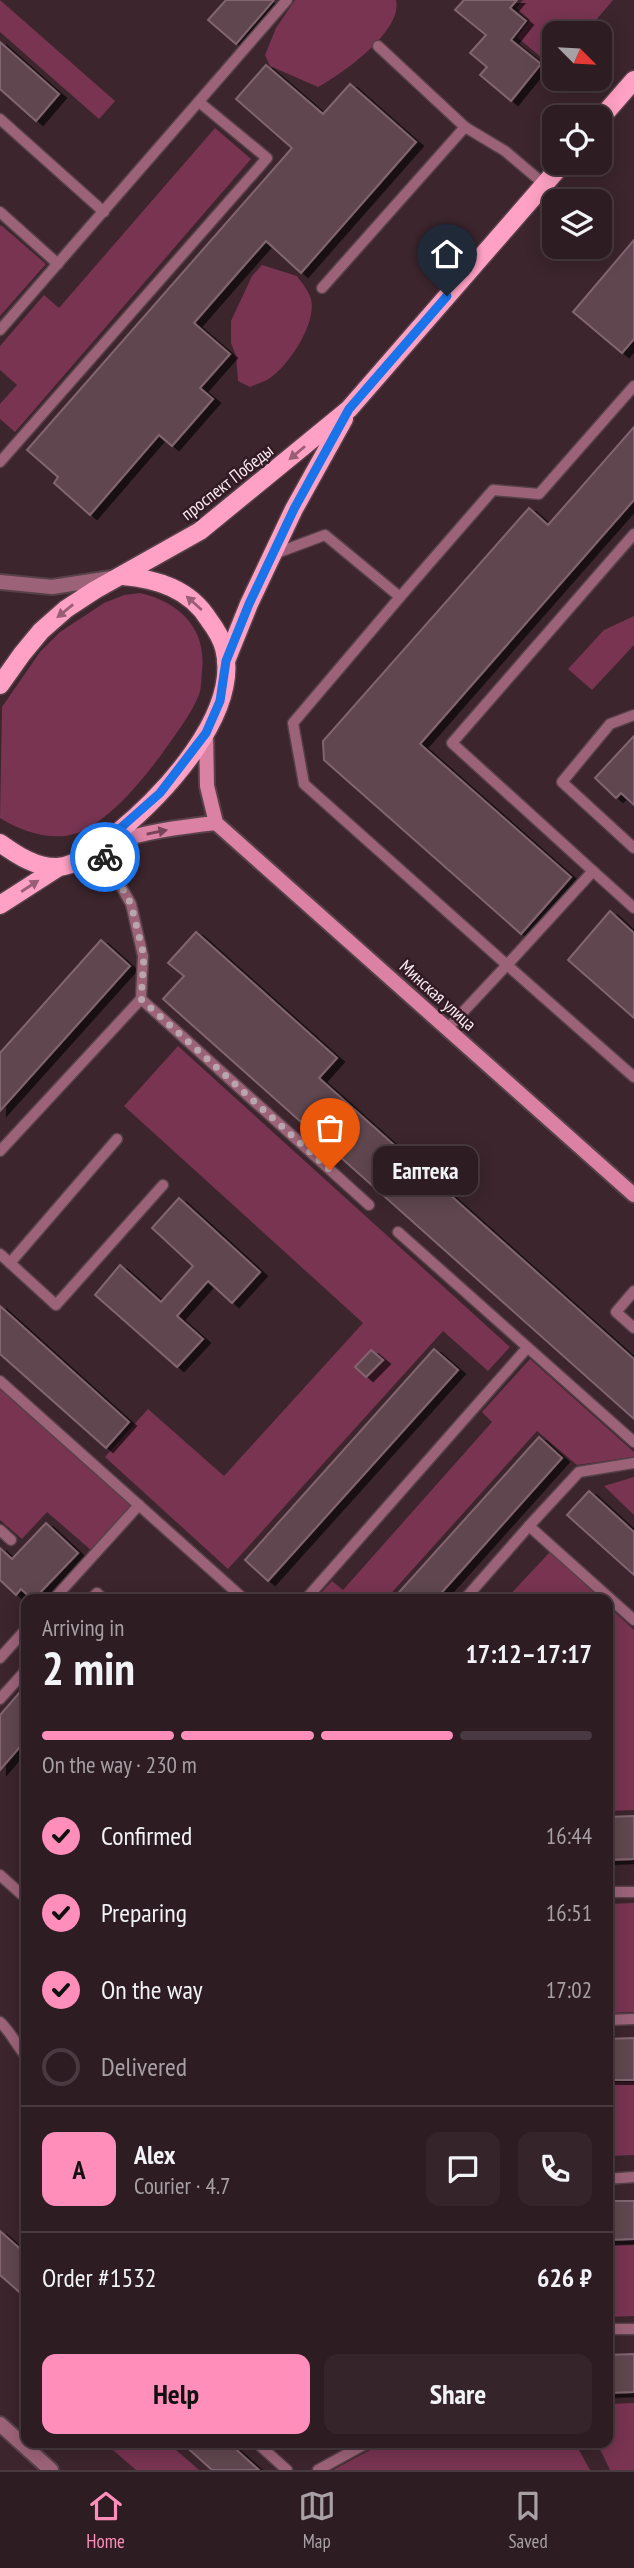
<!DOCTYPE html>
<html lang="en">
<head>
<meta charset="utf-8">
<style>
	body { margin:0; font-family:"PT Sans Narrow",sans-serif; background:#35252a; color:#f1f3f6; height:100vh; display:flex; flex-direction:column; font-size:26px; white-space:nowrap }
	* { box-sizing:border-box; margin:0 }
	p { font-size:23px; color:#a7a1a5 }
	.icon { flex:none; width:38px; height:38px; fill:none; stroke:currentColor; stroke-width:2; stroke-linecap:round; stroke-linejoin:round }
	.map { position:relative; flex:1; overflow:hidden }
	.details { position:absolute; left:21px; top:1594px; width:592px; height:854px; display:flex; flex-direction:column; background:#2d1c22; border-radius:14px; box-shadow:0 4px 18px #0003,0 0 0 2px #483a40 }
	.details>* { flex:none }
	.needle { width:46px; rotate:114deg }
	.tools { position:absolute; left:542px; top:21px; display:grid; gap:14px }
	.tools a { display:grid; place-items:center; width:70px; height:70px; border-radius:14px; background:#2d1c22; box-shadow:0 4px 18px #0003,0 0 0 2px #483a40; font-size:35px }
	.pin { position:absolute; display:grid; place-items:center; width:60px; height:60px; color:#fff; margin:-72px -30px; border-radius:50% 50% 50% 0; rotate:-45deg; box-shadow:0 0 7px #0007 }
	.pin .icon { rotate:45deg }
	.courier { position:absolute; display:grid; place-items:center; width:70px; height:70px; margin:-35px; border:5px solid #1a73e8; border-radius:50%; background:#fff; color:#222; box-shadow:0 2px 9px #0007 }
	.bubble { position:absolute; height:49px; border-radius:14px; background:#2d1c22; box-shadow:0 4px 18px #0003,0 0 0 2px #483a40; font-size:23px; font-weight:600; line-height:49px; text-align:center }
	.overview em { font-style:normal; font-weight:600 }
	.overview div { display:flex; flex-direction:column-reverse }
	.overview { display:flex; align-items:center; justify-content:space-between; height:119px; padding:0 21px }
	h1 { font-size:46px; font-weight:600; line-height:52px }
	.bar { display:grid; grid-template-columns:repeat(4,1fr); gap:10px 7px; align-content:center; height:84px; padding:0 21px }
	.bar i { height:9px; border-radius:5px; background:#483a40 }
	.bar .current { background:#ff8eba }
	.bar p { grid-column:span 4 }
	.line { display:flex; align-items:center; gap:18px; padding:0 21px; border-top:2px solid #483a40 }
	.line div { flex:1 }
	.round { display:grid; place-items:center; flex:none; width:74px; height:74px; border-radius:14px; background:#35252a }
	ol { padding:0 21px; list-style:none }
	li { display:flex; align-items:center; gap:21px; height:77px }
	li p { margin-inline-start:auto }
	li .icon { padding:7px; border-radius:50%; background:#ff8eba; color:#111; stroke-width:4 }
	li:last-child { color:#a7a1a5 }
	li i { width:38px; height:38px; border:4px solid #483a40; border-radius:50% }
	.button { display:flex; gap:14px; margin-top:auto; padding:14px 21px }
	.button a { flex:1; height:80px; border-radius:14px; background:#ff8eba; color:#111; font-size:28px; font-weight:600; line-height:80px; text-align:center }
	.button a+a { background:#35252a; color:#f1f3f6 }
	.menu { display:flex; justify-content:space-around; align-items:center; height:98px; border-top:2px solid #483a40; background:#2d1c22; font-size:19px; color:#a7a1a5 }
	.menu a { display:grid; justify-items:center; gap:4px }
	.menu .current { color:#ff8eba }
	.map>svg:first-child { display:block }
	.green { fill:#783451 }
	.building { fill:#60464f; stroke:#81656f; stroke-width:2; filter:url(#shadow) }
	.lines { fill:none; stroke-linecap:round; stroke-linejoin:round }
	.service-casing { stroke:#574148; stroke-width:13 }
	.minor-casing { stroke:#574148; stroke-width:18 }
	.secondary-casing { stroke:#574148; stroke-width:18 }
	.primary-casing { stroke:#574148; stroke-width:21 }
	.service { stroke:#9c6378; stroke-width:10 }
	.minor { stroke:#9c6378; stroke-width:14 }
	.secondary { stroke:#db81a3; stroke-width:14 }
	.primary { stroke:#ffa1c4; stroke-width:18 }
	.oneway { fill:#985e74 }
	.oneway2 { fill:#764457 }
	.done { stroke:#b8a6ac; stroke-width:7; stroke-dasharray:0 12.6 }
	.route { stroke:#1a73e8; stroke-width:9 }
	.labels { text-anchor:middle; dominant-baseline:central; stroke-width:5; stroke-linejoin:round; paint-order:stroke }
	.street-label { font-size:18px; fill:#fbebf0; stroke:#321b24 }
</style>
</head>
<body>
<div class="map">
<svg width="634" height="2470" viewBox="0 0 634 2470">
	<defs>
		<filter id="shadow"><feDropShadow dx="7" dy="4" stdDeviation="0" flood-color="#0009"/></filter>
	</defs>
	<rect width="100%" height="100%" fill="#3c252d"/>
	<g class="green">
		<path d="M 0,0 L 115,101 L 99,119 L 0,32 Z"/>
		<path d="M 295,0 L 396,0 C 403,31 342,74 318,87 L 270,66 L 265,55 L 276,28 Z"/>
		<path d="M 523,0 L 613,0 L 585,33 L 555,33 L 555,69 L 517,37 L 530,20 L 516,8 Z"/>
		<path d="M 215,128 L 251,159 L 15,432 L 0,419 L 0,404 L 17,385 L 0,370 L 0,346 L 44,295 L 59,308 Z"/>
		<path d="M 1,225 L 46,264 L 0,316 L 0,227 Z"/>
		<path d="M 262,265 L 297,276 C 301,282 309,291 311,299 C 317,323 289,365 270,378 C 264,382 256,384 250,387 L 238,381 L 236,356 L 231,343 L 231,321 L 252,276 Z"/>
		<path d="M 140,593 C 179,602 207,628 202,671 C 201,679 202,689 198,697 C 189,718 174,736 161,755 C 141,782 101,832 65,836 C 41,838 20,830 0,818 L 2,707 L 40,652 L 60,632 L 104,603 L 124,595 Z"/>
		<path d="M 634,616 L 634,645 L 592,690 L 568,669 L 604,630 Z"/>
		<path d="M 178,1046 L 510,1347 L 488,1371 L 443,1331 L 228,1569 L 105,1457 L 148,1409 L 224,1476 L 363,1323 L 124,1106 Z"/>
		<path d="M 530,1359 L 634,1452 L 634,1457 L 577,1465 L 537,1431 L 386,1599 L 315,1599 L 332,1581 L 343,1590 L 492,1422 L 482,1412 Z"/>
		<path d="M 0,1389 L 132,1505 L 92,1551 L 47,1512 L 22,1539 L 0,1520 Z"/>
		<path d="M 634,1477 L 634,1515 L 604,1486 Z"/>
		<path d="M 550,1552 L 601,1599 L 506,1599 Z"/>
		<path d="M 607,1605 L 634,1630 L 634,1810 L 607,1811 Z"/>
		<path d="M 634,1903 L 634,2012 L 607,2013 L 607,1904 Z"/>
		<path d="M 607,2082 L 634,2082 L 634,2155 L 607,2156 Z"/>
		<path d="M 634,2245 L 634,2316 L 607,2317 L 607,2246 Z"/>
		<path d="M 634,2403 L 634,2470 L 610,2470 L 597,2443 L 607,2443 L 607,2404 Z"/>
		<path d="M 105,2443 L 168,2443 L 199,2470 L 136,2470 Z"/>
		<path d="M 383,2443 L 575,2443 L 590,2470 L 333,2470 Z"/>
	</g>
	<g class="building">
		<path d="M 226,0 L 274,0 L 236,44 L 208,20 Z"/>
		<path d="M 464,0 L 517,0 L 510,8 L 526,21 L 511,40 L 541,64 L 511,101 L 480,75 L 487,67 L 470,53 L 486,35 L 455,10 Z"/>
		<path d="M 0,42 L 59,94 L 36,121 L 0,89 Z"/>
		<path d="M 266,65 L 323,114 L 350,84 L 416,142 L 301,273 L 266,241 L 235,276 L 194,323 L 230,354 L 200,388 L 213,399 L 172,446 L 159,435 L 90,515 L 54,483 L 58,477 L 27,450 L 292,148 L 236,99 Z"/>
		<path d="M 634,240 L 634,339 L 622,353 L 573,312 Z"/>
		<path d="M 634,427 L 634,500 L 420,744 L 571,877 L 521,934 L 324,760 L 323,741 L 529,508 L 548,525 Z"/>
		<path d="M 634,736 L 634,805 L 621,793 L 616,798 L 595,778 Z"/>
		<path d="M 610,911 L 634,933 L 634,1018 L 568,960 Z"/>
		<path d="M 196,932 L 337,1058 L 319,1078 L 634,1359 L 634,1419 L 163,999 L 184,976 L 168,963 Z"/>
		<path d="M 101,940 L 130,966 L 0,1111 L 0,1053 Z"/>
		<path d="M 179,1198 L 260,1272 L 232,1303 L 208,1281 L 177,1316 L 203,1339 L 177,1367 L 95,1295 L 120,1265 L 161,1302 L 193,1266 L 152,1228 Z"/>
		<path d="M 0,1306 L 129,1422 L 106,1448 L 0,1354 Z"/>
		<path d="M 434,1349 L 458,1370 L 268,1581 L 245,1560 Z"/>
		<path d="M 371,1350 L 383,1360 L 366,1377 L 355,1367 Z"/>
		<path d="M 539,1437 L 562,1458 L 452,1581 L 435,1600 L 392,1600 Z"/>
		<path d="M 589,1491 L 634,1532 L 634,1575 L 567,1515 Z"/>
		<path d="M 46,1523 L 78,1553 L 33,1600 L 21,1589 L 16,1595 L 0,1580 L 0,1548 L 12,1559 Z"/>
		<path d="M 26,1685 L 26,1740 L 0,1770 L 0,1715 Z"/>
		<path d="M 634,1816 L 634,1859 L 607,1860 L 607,1817 Z"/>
		<path d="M 634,2038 L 634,2080 L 607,2080 L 607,2039 Z"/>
		<path d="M 607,2201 L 634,2201 L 634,2239 L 607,2240 Z"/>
		<path d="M 0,2231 L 26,2254 L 26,2298 L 0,2275 Z"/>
		<path d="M 634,2354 L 634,2392 L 607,2393 L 607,2355 Z"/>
		<path d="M 182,2443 L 229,2443 L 259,2470 L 212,2470 Z"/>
	</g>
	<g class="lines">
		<defs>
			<g id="service">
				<path d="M 378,46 L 465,127 L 505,151 L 544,184"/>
				<path d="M 0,119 L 104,212"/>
				<path d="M 0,212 L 58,264"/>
				<path d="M 322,288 L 465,127"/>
				<path d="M 0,330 L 287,0"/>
				<path d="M 0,462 L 267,158 L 199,102"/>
				<path d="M 634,534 L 452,743 L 593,871 L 507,965 L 634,1077"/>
				<path d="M 274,554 L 325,535 L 400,597 L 493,490 L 539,494 L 634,386"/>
				<path d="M 400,597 L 293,723 L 304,784 L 507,965 L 447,1029"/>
				<path d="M 634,715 L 610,724 L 562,782 L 634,848"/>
				<path d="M 593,871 L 634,908"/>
				<path d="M 141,999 L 369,1205"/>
				<path d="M 0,1151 L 141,999 L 143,956 L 131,904 L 99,847"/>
				<path d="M 398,1232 L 634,1442"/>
				<path d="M 0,1254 L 10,1263 L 117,1139"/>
				<path d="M 10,1263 L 56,1305 L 163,1185"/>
				<path d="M 634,1291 L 616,1312 L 634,1328"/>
				<path d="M 0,1381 L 245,1600"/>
				<path d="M 634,1463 L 579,1472 L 529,1526 L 634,1620"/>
				<path d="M 0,1530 L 11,1540"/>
				<path d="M 53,1600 L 139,1505"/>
				<path d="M 90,1600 L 97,1593 L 104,1600"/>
				<path d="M 305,1600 L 527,1348"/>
				<path d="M 464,1600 L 529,1526"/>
				<path d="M 0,1658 L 26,1629"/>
				<path d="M 0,1699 L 26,1670"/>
				<path d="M 0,1875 L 21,1894 L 26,1889"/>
				<path d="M 607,1892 L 634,1892"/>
				<path d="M 607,2020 L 634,2019"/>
				<path d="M 0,2022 C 11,2032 16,2045 26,2056"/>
				<path d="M 607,2179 L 634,2177"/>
				<path d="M 607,2329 L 634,2329"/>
				<path d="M 257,2443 L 287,2470"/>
				<path d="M 318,2470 L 367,2443"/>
			</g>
			<g id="minor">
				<path d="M 0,582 L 52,587 L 111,578"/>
				<path d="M 0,2424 L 51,2470"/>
			</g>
			<g id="secondary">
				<path d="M 206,732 L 207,786 L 216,823 L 634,1195"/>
				<path d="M 108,844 C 143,832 179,827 216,823"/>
			</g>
			<g id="primary">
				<path d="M 600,119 L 634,80"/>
				<path d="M 226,661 L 249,604 L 294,509 L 344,419"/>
				<path d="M 0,685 L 22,654 L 41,631 L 66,609 L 95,590 L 200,531 L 349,409 L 563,163"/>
				<path d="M 0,843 C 17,855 36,868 58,867 C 80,865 100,846 117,833 C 163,795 241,714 224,648 C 221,637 215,628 209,620 C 190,589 157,579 123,576"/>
				<path d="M 0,905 L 59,867"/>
			</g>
		</defs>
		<use href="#service" class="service-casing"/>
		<use href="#minor" class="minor-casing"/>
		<use href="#secondary" class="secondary-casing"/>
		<use href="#primary" class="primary-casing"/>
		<use href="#service" class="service"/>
		<use href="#minor" class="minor"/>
		<use href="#secondary" class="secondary"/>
		<use href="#primary" class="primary"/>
	</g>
	<defs><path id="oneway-solid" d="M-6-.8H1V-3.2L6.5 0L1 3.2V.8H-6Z" transform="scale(1.75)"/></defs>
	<g class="oneway">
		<use href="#oneway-solid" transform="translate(297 453) rotate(140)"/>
		<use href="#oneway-solid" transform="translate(194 603) rotate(-138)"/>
		<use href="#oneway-solid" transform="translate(65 611) rotate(141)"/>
		<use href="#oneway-solid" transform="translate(30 886) rotate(-33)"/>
	</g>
	<use class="oneway2" href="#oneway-solid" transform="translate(157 832) rotate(-11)"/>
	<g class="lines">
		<path class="done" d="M 105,857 L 131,904 L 144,956 L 141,999 L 330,1170"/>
		<path class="route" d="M 105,857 L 99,847 L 160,793 L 206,733 L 220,701 L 226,661 L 249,604 L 294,509 L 349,409 L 447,296"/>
	</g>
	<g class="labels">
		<g class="street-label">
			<text transform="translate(227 482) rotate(-38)">проспект Победы</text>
			<text transform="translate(438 995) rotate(42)">Минская улица</text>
		</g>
	</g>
</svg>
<div class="tools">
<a><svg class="needle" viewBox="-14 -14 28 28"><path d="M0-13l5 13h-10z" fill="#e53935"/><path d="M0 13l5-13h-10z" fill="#a7a1a5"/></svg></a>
<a><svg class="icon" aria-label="locate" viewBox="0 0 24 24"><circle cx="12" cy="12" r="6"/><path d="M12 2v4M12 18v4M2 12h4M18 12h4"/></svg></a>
<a><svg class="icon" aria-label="layers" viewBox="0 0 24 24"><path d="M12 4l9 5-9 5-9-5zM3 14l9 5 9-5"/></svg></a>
</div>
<div class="pin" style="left:330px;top:1170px;background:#ea580c"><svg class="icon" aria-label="bag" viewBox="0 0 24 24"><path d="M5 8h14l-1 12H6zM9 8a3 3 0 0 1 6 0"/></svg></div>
<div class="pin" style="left:447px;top:296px;background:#1f2937"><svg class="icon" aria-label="home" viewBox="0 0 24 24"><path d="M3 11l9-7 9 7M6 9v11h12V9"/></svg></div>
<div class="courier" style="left:105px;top:857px"><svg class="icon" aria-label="bike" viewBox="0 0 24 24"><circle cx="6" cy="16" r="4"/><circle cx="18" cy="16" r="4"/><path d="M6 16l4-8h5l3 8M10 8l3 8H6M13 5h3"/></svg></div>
<div class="bubble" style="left:373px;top:1146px;width:105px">Еаптека</div>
<section class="details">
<div class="overview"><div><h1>2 min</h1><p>Arriving in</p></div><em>17:12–17:17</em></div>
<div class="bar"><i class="current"></i><i class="current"></i><i class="current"></i><i></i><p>On the way · 230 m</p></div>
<ol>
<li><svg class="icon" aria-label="check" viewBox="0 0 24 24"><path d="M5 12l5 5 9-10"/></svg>Confirmed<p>16:44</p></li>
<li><svg class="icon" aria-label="check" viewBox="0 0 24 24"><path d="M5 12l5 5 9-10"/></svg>Preparing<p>16:51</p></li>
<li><svg class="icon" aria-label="check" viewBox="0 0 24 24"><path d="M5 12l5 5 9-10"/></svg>On the way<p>17:02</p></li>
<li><i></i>Delivered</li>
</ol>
<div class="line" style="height:126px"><b class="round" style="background:#ff8eba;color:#111">A</b><div><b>Alex</b><p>Courier · 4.7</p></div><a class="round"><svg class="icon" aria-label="chat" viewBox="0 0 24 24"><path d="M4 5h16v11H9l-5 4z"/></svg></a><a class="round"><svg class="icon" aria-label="phone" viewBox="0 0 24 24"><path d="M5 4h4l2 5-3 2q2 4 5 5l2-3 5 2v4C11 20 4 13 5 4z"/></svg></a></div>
<div class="line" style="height:91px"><div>Order #1532</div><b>626 ₽</b></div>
<div class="button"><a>Help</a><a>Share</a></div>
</section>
</div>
<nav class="menu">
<a class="current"><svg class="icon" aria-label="home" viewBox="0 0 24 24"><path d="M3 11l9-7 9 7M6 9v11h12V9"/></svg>Home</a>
<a><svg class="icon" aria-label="map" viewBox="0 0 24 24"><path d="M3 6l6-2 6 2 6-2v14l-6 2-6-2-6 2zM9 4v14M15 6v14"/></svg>Map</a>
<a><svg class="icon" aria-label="saved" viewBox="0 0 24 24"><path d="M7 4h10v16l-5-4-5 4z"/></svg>Saved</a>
</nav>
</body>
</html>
